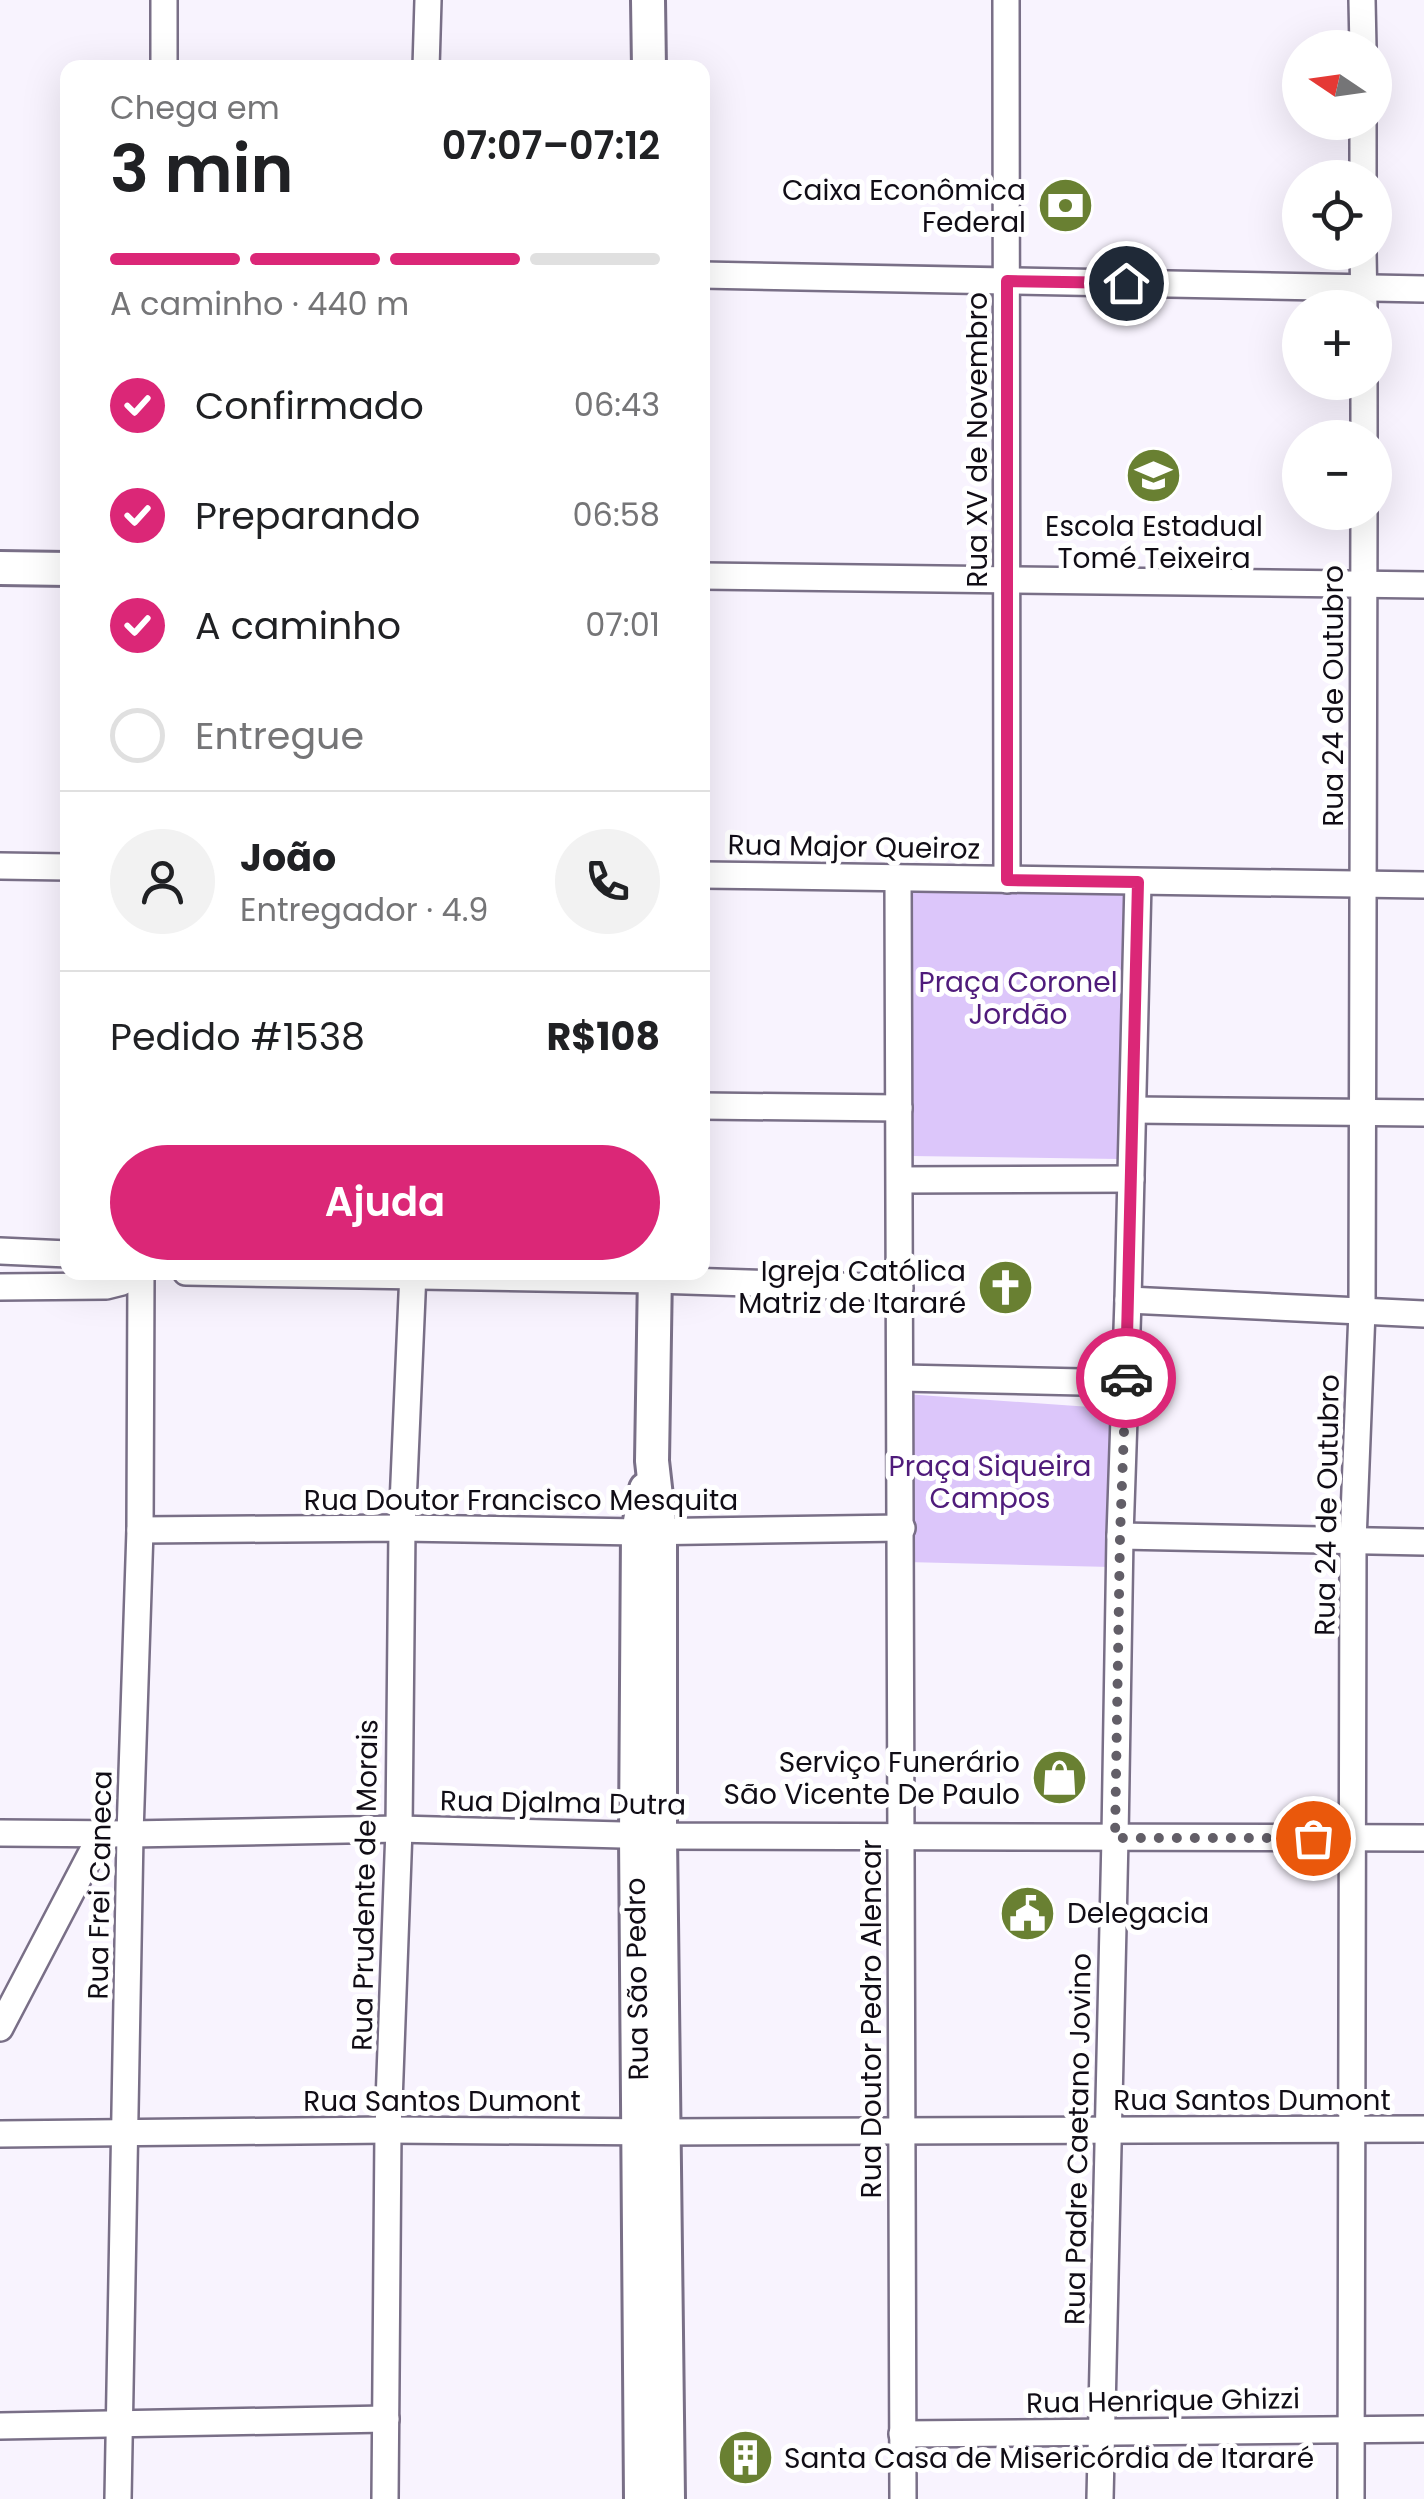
<!DOCTYPE html>
<html lang="pt">
<head>
<meta charset="utf-8">
<style>
	body { margin:0; font-family:Poppins,sans-serif; background:#f2f2f2; color:#202124; height:100vh; display:flex; flex-direction:column; font-size:38px; white-space:nowrap }
	* { box-sizing:border-box; margin:0 }
	p { font-size:32px; color:#757577 }
	.icon { flex:none; width:55px; height:55px; fill:none; stroke:currentColor; stroke-width:2; stroke-linecap:round; stroke-linejoin:round }
	.map { position:relative; flex:1; overflow:hidden }
	.sheet { position:absolute; left:60px; top:60px; width:650px; height:1220px; display:flex; flex-direction:column; background:#fff; border-radius:20px; box-shadow:0 10px 40px #0002 }
	.sheet>* { flex:none }
	.needle { width:65px; rotate:283deg }
	.tools { position:absolute; left:1282px; top:30px; display:grid; gap:20px }
	.tools a { display:grid; place-items:center; width:110px; height:110px; border-radius:50%; background:#fff; box-shadow:0 10px 40px #0002; font-size:50px }
	.pin { position:absolute; display:grid; place-items:center; width:85px; height:85px; color:#fff; margin:-42px; border:5px solid #fff; border-radius:50%; box-shadow:0 2px 10px #0007 }
	.courier { position:absolute; display:grid; place-items:center; width:100px; height:100px; margin:-50px; border:8px solid #db2777; border-radius:50%; background:#fff; color:#222; box-shadow:0 2px 12px #0007 }
	.headline em { font-style:normal; font-weight:600 }
	.headline div { display:flex; flex-direction:column-reverse }
	.headline { display:flex; align-items:center; justify-content:space-between; height:170px; padding:0 50px }
	h1 { font-size:65px; font-weight:600; line-height:75px }
	.bar { display:grid; grid-template-columns:repeat(4,1fr); gap:15px 10px; align-content:center; height:120px; padding:0 50px }
	.bar i { height:12px; border-radius:8px; background:#e0e0e0 }
	.bar .active { background:#db2777 }
	.bar p { grid-column:span 4 }
	.line { display:flex; align-items:center; gap:25px; padding:0 50px; border-top:2px solid #e0e0e0 }
	.line div { flex:1 }
	.round { display:grid; place-items:center; flex:none; width:105px; height:105px; border-radius:52px; background:#f2f2f2 }
	ol { padding:0 50px; list-style:none }
	li { display:flex; align-items:center; gap:30px; height:110px }
	li p { margin-inline-start:auto }
	li .icon { padding:10px; border-radius:50%; background:#db2777; color:#fff; stroke-width:4 }
	li:last-child { color:#757577 }
	li i { width:55px; height:55px; border:5px solid #e0e0e0; border-radius:50% }
	.primary-button { display:flex; gap:20px; margin-top:auto; padding:20px 50px }
	.primary-button a { flex:1; height:115px; border-radius:60px; background:#db2777; color:#fff; font-size:40px; font-weight:600; line-height:115px; text-align:center }
	.map>svg:first-child { display:block }
	.green { fill:#dcc6fa }
	.lines { fill:none; stroke-linecap:round; stroke-linejoin:round }
	.street-casing { stroke:#796f87; stroke-width:30 }
	.secondary-casing { stroke:#796f87; stroke-width:38 }
	.street { stroke:#fff; stroke-width:25 }
	.secondary { stroke:#fff; stroke-width:32 }
	.done { stroke:#625e67; stroke-width:10; stroke-dasharray:0 18 }
	.route { stroke:#db2777; stroke-width:12 }
	.labels { text-anchor:middle; dominant-baseline:central; stroke-width:10; stroke-linejoin:round; paint-order:stroke }
	.poi-label { font-size:28px; fill:#110d16; stroke:#fff; text-anchor:end }
	.street-label { font-size:28px; fill:#110d16; stroke:#fff }
	.park-label { font-size:28px; fill:#4f1b7b; stroke:#fff }
</style>
</head>
<body>
<div class="map">
<svg width="1424" height="2499" viewBox="0 0 1424 2499">
	<rect width="100%" height="100%" fill="#f8f3fe"/>
	<g class="green">
		<path d="M 910,891 L 1128,891 L 1119,1159 L 911,1156 Z"/>
		<path d="M 905,1394 L 1119,1409 L 1111,1567 L 906,1562 Z"/>
	</g>
	<g class="lines">
		<defs>
			<g id="street">
				<path d="M 1006,0 L 1007,880"/>
				<path d="M 1362,0 L 1363,48"/>
				<path d="M 164,68 L 164,0"/>
				<path d="M 426,68 L 428,0"/>
				<path d="M 1363,122 L 1363,178"/>
				<path d="M 1363,252 L 1364,308"/>
				<path d="M 702,275 L 1424,289"/>
				<path d="M 1364,382 L 1364,438"/>
				<path d="M 702,576 L 1424,585"/>
				<path d="M 0,866 L 68,867"/>
				<path d="M 702,875 L 1424,885"/>
				<path d="M 898,878 L 903,2499"/>
				<path d="M 702,1106 L 899,1108"/>
				<path d="M 1133,1110 L 1424,1113"/>
				<path d="M 900,1180 L 1131,1179"/>
				<path d="M 0,1251 L 68,1254"/>
				<path d="M 186,1272 L 655,1280 L 900,1288"/>
				<path d="M 0,1287 L 106,1286 L 122,1282 L 139,1272"/>
				<path d="M 1128,1300 L 1424,1314"/>
				<path d="M 901,1378 L 1126,1383"/>
				<path d="M 140,1530 L 402,1528 L 638,1532 L 902,1528"/>
				<path d="M 1120,1536 L 1424,1542"/>
				<path d="M 0,1833 L 130,1834 L 399,1829 L 660,1836 L 1424,1838"/>
				<path d="M 0,2028 L 102,1833"/>
				<path d="M 0,2134 L 388,2130 L 664,2132 L 1424,2129"/>
				<path d="M 0,2426 L 386,2419"/>
				<path d="M 902,2434 L 1424,2429"/>
				<path d="M 118,2499 L 130,1834 L 140,1530 L 141,1272"/>
				<path d="M 385,2499 L 388,2130 L 399,1829 L 402,1528 L 413,1272"/>
				<path d="M 1100,2499 L 1115,1837 L 1120,1536 L 1128,1300 L 1138,882"/>
				<path d="M 1351,2499 L 1353,1541 L 1362,1311 L 1364,512"/>
			</g>
			<g id="secondary">
				<path d="M 648,0 L 649,68"/>
				<path d="M 0,568 L 68,569"/>
				<path d="M 655,1272 L 652,1461 L 660,1532 L 660,1836 L 668,2499"/>
				<path d="M 641,2499 L 636,1835 L 638,1532 L 646,1489"/>
			</g>
		</defs>
		<use href="#street" class="street-casing"/>
		<use href="#secondary" class="secondary-casing"/>
		<use href="#street" class="street"/>
		<use href="#secondary" class="secondary"/>
	</g>
	<g class="lines">
		<path class="done" d="M 1126,1378 L 1120,1536 L 1115,1838 L 1313,1838"/>
		<path class="route" d="M 1126,283 L 1007,281 L 1007,880 L 1138,882 L 1126,1378"/>
	</g>
	<defs>
		<symbol id="bank-disc" viewBox="-11 -11 22 22"><circle r="9.5" fill="#698032" stroke="#fff"/><path d="M-6-4H6V4H-6ZM0-2.3a2.3 2.3 0 1 0 0 4.6a2.3 2.3 0 1 0 0-4.6Z" fill="#fff"/></symbol>
		<symbol id="school-disc" viewBox="-11 -11 22 22"><circle r="9.5" fill="#698032" stroke="#fff"/><path d="M0-5L7-2L0 1L-7-2ZM-4 1L0 2.5L4 1V4Q0 6-4 4Z" fill="#fff"/></symbol>
		<symbol id="church-disc" viewBox="-11 -11 22 22"><circle r="9.5" fill="#698032" stroke="#fff"/><path d="M-1.2-6h2.4v3.5h3.3v2.4h-3.3V6h-2.4V-.1h-3.3v-2.4h3.3Z" fill="#fff"/></symbol>
		<symbol id="shop-disc" viewBox="-11 -11 22 22"><circle r="9.5" fill="#698032" stroke="#fff"/><path d="M-5-2.5h2.3a2.7 3.5 0 0 1 5.4 0H5L5.5 6h-11ZM-1.5-2.5h3a1.5 2.3 0 0 0-3 0Z" fill="#fff"/></symbol>
		<symbol id="civic-disc" viewBox="-11 -11 22 22"><circle r="9.5" fill="#698032" stroke="#fff"/><path d="M-.6-6.5H3V-4.5H.6V-3L4-1V1h2V6H-6V1h2V-1L-.6-3ZM-1.2 2.5V6h2.4V2.5Z" fill="#fff"/></symbol>
		<symbol id="building-disc" viewBox="-11 -11 22 22"><circle r="9.5" fill="#698032" stroke="#fff"/><path d="M-4-6H4V6H1V3H-1V6H-4ZM-2.5-4.3h1.7v1.8h-1.7ZM.8-4.3h1.7v1.8H.8ZM-2.5-1h1.7V.8h-1.7ZM.8-1h1.7V.8H.8Z" fill="#fff"/></symbol>
	</defs>
	<g fill-rule="evenodd">
		<use href="#bank-disc" x="1034" y="174" width="63" height="63"/>
		<use href="#school-disc" x="1122" y="444" width="63" height="63"/>
		<use href="#church-disc" x="974" y="1256" width="63" height="63"/>
		<use href="#shop-disc" x="1028" y="1746" width="63" height="63"/>
		<use href="#civic-disc" x="996" y="1882" width="63" height="63"/>
		<use href="#building-disc" x="714" y="2426" width="63" height="63"/>
	</g>
	<g class="labels">
		<g class="poi-label">
			<text x="1026" y="190">Caixa Econômica<tspan x="1026" dy="32">Federal</tspan></text>
			<text x="1154" y="526" text-anchor="middle">Escola Estadual<tspan x="1154" dy="32">Tomé Teixeira</tspan></text>
			<text x="966" y="1271">Igreja Católica<tspan x="966" dy="32">Matriz de Itararé</tspan></text>
			<text x="1020" y="1762">Serviço Funerário<tspan x="1020" dy="32">São Vicente De Paulo</tspan></text>
			<text x="1067" y="1913" text-anchor="start">Delegacia</text>
			<text x="784" y="2458" text-anchor="start">Santa Casa de Misericórdia de Itararé</text>
		</g>
		<g class="street-label">
			<text transform="translate(977 440) rotate(-90)">Rua XV de Novembro</text>
			<text transform="translate(1333 696) rotate(-90)">Rua 24 de Outubro</text>
			<text transform="translate(854 847) rotate(1)">Rua Major Queiroz</text>
			<text x="521" y="1500">Rua Doutor Francisco Mesquita</text>
			<text transform="translate(1327 1505) rotate(-89)">Rua 24 de Outubro</text>
			<text transform="translate(563 1803) rotate(1)">Rua Djalma Dutra</text>
			<text transform="translate(100 1885) rotate(-89)">Rua Frei Caneca</text>
			<text transform="translate(365 1885) rotate(-89)">Rua Prudente de Morais</text>
			<text transform="translate(637 1979) rotate(-91)">Rua São Pedro</text>
			<text transform="translate(871 2019) rotate(-90)">Rua Doutor Pedro Alencar</text>
			<text x="1252" y="2100">Rua Santos Dumont</text>
			<text x="442" y="2101">Rua Santos Dumont</text>
			<text transform="translate(1078 2139) rotate(-89)">Rua Padre Caetano Jovino</text>
			<text transform="translate(1163 2401) rotate(-1)">Rua Henrique Ghizzi</text>
		</g>
		<g class="park-label">
			<text x="1018" y="982">Praça Coronel<tspan x="1018" dy="32">Jordão</tspan></text>
			<text x="990" y="1466">Praça Siqueira<tspan x="990" dy="32">Campos</tspan></text>
		</g>
	</g>
</svg>
<div class="tools">
<a><svg class="needle" viewBox="-14 -14 28 28"><path d="M0-13l5 13h-10z" fill="#e53935"/><path d="M0 13l5-13h-10z" fill="#757577"/></svg></a>
<a><svg class="icon" aria-label="locate" viewBox="0 0 24 24"><circle cx="12" cy="12" r="6"/><path d="M12 2v4M12 18v4M2 12h4M18 12h4"/></svg></a>
<a>+</a>
<a>−</a>
</div>
<div class="pin" style="left:1313px;top:1838px;background:#ea580c"><svg class="icon" aria-label="bag" viewBox="0 0 24 24"><path d="M5 8h14l-1 12H6zM9 8a3 3 0 0 1 6 0"/></svg></div>
<div class="pin" style="left:1126px;top:283px;background:#1f2937"><svg class="icon" aria-label="home" viewBox="0 0 24 24"><path d="M3 11l9-7 9 7M6 9v11h12V9"/></svg></div>
<div class="courier" style="left:1126px;top:1378px"><svg class="icon" aria-label="car" viewBox="0 0 24 24"><path d="M5 17H2v-5l4-1 3-4h7l3 4 3 1v5h-3M9 17h6M6 11h13"/><circle cx="7" cy="17" r="2"/><circle cx="17" cy="17" r="2"/></svg></div>
<section class="sheet">
<div class="headline"><div><h1>3 min</h1><p>Chega em</p></div><em>07:07–07:12</em></div>
<div class="bar"><i class="active"></i><i class="active"></i><i class="active"></i><i></i><p>A caminho · 440 m</p></div>
<ol>
<li><svg class="icon" aria-label="check" viewBox="0 0 24 24"><path d="M5 12l5 5 9-10"/></svg>Confirmado<p>06:43</p></li>
<li><svg class="icon" aria-label="check" viewBox="0 0 24 24"><path d="M5 12l5 5 9-10"/></svg>Preparando<p>06:58</p></li>
<li><svg class="icon" aria-label="check" viewBox="0 0 24 24"><path d="M5 12l5 5 9-10"/></svg>A caminho<p>07:01</p></li>
<li><i></i>Entregue</li>
</ol>
<div class="line" style="height:180px"><a class="round"><svg class="icon" aria-label="person" viewBox="0 0 24 24"><circle cx="12" cy="8" r="4"/><path d="M4 21q1-7 8-7t8 7"/></svg></a><div><b>João</b><p>Entregador · 4.9</p></div><a class="round"><svg class="icon" aria-label="phone" viewBox="0 0 24 24"><path d="M5 4h4l2 5-3 2q2 4 5 5l2-3 5 2v4C11 20 4 13 5 4z"/></svg></a></div>
<div class="line" style="height:130px"><div>Pedido #1538</div><b>R$108</b></div>
<div class="primary-button"><a>Ajuda</a></div>
</section>
</div>
</body>
</html>
